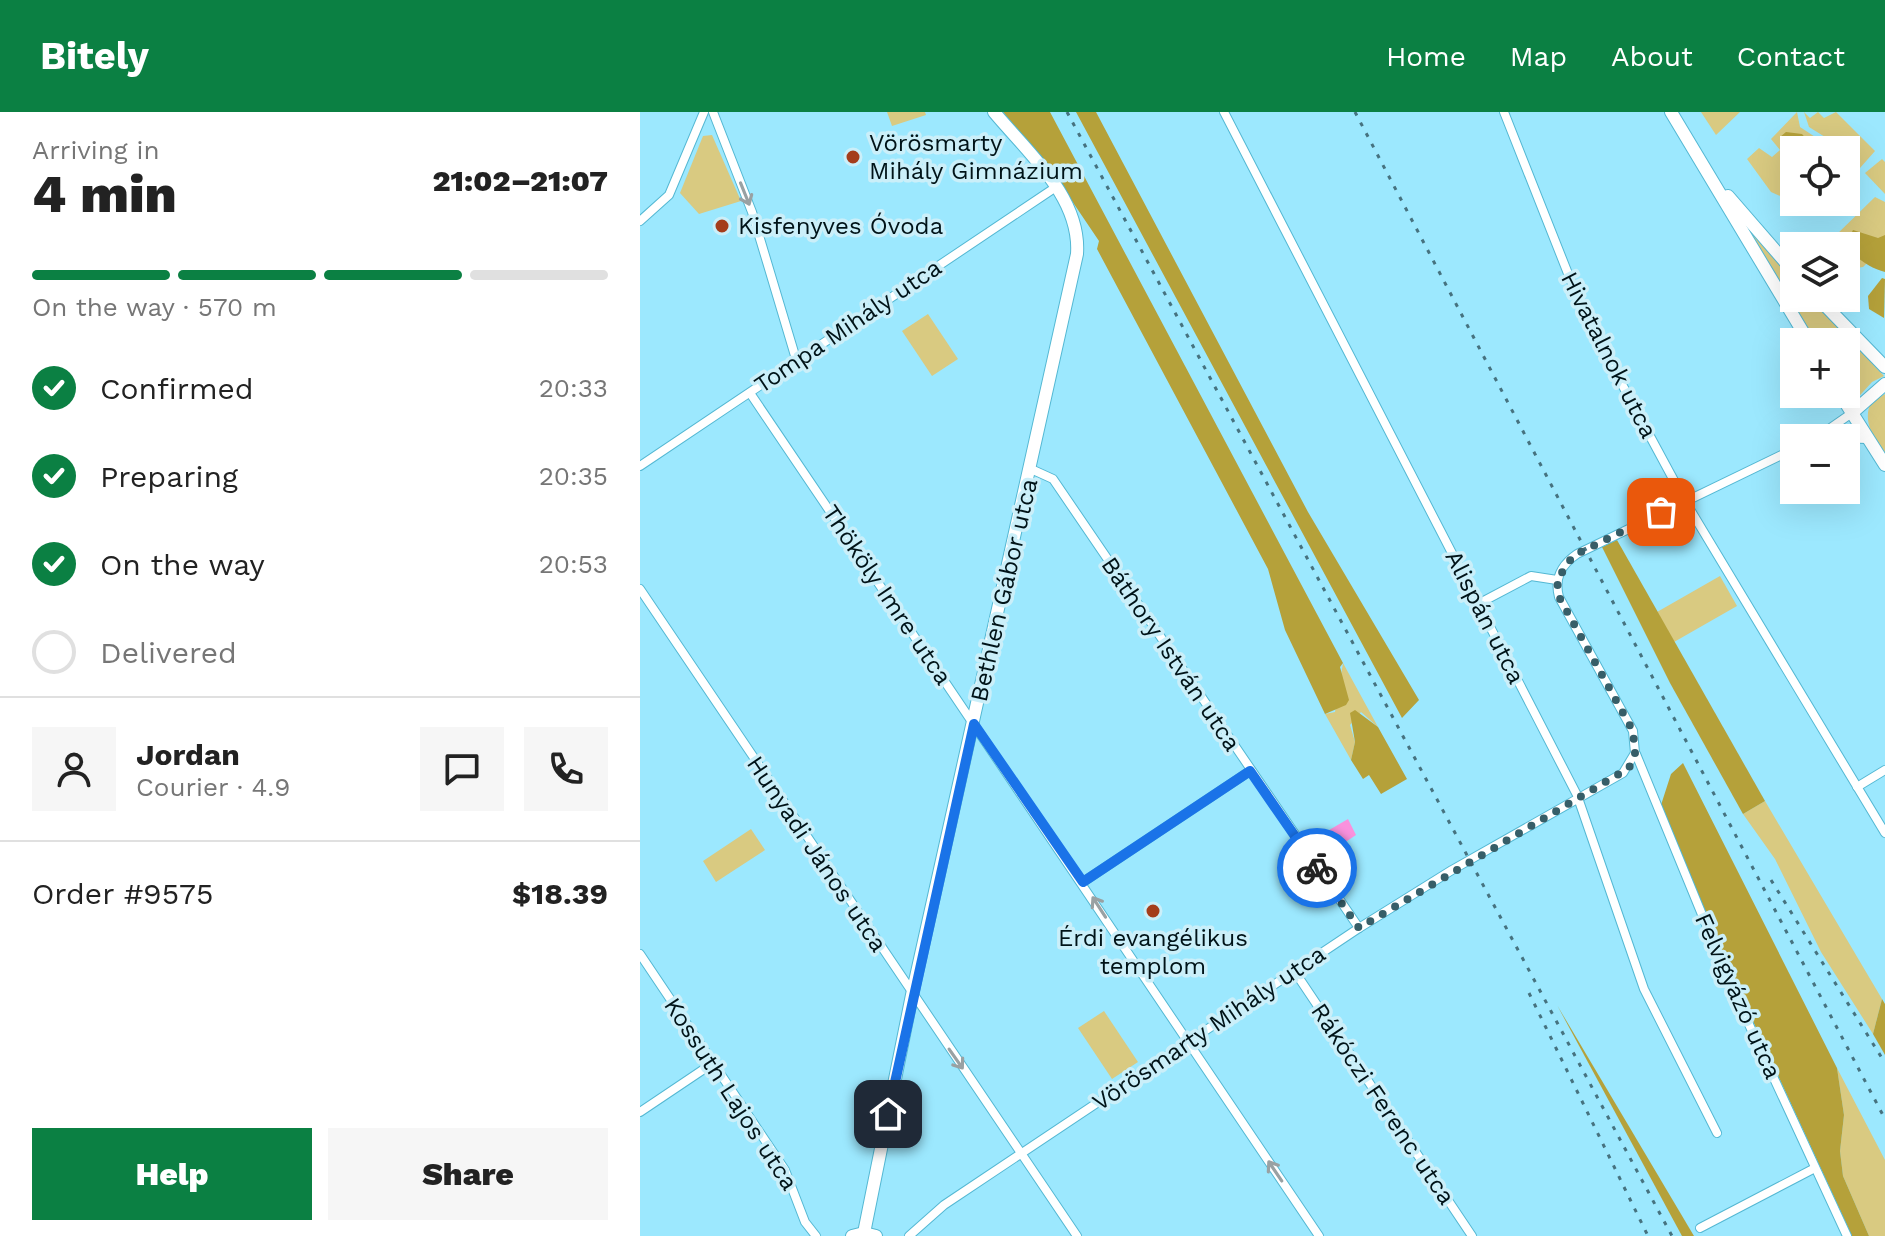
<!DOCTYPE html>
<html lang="en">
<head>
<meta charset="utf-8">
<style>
	body { margin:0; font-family:"Work Sans",sans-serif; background:#f6f6f6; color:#222; height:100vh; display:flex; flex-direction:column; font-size:30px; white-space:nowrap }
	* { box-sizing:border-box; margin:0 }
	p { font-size:26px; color:#767676 }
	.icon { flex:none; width:44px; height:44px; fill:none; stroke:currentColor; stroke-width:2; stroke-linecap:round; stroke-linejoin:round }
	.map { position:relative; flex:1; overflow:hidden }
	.side { display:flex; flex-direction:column; background:#fff; width:640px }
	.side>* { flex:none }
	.controls { position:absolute; left:1140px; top:24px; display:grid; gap:16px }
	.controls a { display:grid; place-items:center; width:80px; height:80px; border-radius:0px; background:#fff; box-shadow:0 8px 32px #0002; font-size:40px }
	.pin { position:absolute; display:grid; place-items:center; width:68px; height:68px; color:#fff; margin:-34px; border-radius:16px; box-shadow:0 4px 12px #0006 }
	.courier { position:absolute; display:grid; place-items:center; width:80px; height:80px; margin:-40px; border:6px solid #1a73e8; border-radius:50%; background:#fff; color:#222; box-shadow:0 2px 10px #0007 }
	.overview em { font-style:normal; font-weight:800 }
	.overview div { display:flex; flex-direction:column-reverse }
	.overview { display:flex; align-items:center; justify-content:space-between; height:136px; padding:0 32px }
	h1 { font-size:52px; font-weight:800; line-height:60px }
	.bar { display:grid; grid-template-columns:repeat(4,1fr); gap:12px 8px; align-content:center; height:96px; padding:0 32px }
	.bar i { height:10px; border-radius:6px; background:#e0e0e0 }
	.bar .active { background:#0b8043 }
	.bar p { grid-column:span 4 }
	.line { display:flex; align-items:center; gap:20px; padding:0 32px; border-top:2px solid #e0e0e0 }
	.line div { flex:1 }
	.round { display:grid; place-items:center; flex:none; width:84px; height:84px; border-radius:0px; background:#f6f6f6 }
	ol { padding:0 32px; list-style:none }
	li { display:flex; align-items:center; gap:24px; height:88px }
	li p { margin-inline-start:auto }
	li .icon { padding:8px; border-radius:50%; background:#0b8043; color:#fff; stroke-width:4 }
	li:last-child { color:#767676 }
	li i { width:44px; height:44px; border:4px solid #e0e0e0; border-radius:50% }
	.primary-button { display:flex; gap:16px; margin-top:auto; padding:16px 32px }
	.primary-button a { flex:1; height:92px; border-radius:0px; background:#0b8043; color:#fff; font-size:32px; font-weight:800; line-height:92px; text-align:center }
	.primary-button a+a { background:#f6f6f6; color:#222 }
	header { display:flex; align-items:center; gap:48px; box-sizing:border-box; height:112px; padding:0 40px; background:#0b8043; color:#fff }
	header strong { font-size:38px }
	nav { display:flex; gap:44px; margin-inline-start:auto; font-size:28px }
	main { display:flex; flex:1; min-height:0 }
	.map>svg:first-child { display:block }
	.green { fill:#d9ca81 }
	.forest { fill:#b5a13a }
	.water { fill:#f991dd }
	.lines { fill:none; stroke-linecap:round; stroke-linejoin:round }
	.street-casing { stroke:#54b8d3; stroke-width:10 }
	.secondary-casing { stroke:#54b8d3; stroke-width:14 }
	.street { stroke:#fff; stroke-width:8 }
	.secondary { stroke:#fff; stroke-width:12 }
	.rail { stroke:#46727f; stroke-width:3; stroke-dasharray:4 8; stroke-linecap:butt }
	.oneway { stroke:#99a1a3 }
	.done { stroke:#375e68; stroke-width:8; stroke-dasharray:0 14.4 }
	.route { stroke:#1a73e8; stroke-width:10 }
	.poi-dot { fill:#a43d1b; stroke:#cbeff9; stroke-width:3 }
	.labels { text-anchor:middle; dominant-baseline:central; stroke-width:7; stroke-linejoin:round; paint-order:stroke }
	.poi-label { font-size:24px; fill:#001318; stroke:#cbeff9; text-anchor:start }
	.street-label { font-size:24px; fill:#001318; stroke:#cbeff9 }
</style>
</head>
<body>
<header>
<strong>Bitely</strong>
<nav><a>Home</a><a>Map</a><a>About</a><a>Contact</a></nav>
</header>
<main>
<section class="side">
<div class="overview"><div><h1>4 min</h1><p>Arriving in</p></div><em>21:02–21:07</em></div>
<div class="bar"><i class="active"></i><i class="active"></i><i class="active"></i><i></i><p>On the way · 570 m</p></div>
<ol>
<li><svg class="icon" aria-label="check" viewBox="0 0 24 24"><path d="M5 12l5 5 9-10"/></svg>Confirmed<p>20:33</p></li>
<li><svg class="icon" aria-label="check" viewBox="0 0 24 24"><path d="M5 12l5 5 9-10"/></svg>Preparing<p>20:35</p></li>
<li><svg class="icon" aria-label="check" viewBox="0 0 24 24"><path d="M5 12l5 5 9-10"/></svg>On the way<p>20:53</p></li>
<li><i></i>Delivered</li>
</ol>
<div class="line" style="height:144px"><a class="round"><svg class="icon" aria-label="person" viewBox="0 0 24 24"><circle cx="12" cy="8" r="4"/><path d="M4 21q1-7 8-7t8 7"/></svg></a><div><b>Jordan</b><p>Courier · 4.9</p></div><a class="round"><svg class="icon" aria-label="chat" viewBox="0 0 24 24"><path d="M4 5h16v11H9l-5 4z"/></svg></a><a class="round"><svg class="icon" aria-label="phone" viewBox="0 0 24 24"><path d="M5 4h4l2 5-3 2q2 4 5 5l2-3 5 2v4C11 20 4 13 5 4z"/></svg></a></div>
<div class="line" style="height:104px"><div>Order #9575</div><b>$18.39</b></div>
<div class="primary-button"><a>Help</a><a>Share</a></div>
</section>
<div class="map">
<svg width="1245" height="1124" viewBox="0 0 1245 1124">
	<rect width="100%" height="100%" fill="#9ce8fe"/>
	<g class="green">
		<path d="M 247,0 L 285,0 L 286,3 L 252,14 Z"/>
		<path d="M 1061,0 L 1100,0 L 1076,23 Z"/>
		<path d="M 1157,0 L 1160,15 L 1195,38 L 1154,38 L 1154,90 L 1131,80 L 1107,47 L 1119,36 L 1132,45 L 1140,38 L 1131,27 Z"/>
		<path d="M 1164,0 L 1170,6 L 1178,0 L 1184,6 L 1196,0 L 1235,39 L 1220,56 L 1206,38 L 1169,15 Z"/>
		<path d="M 72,23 L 101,89 L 59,102 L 40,81 L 63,24 Z"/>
		<path d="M 1242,47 L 1245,50 L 1245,82 L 1225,61 Z"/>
		<path d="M 1235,85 L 1245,90 L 1245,133 L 1223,155 L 1216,156 L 1206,145 L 1206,134 L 1195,134 L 1192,127 Z"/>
		<path d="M 1107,115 L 1154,168 L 1154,186 L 1170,186 L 1244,264 L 1232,270 L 1213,291 L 1206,281 L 1206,230 L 1174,230 L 1104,116 Z"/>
		<path d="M 288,202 L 318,247 L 292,264 L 262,219 Z"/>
		<path d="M 1245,282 L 1245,342 C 1234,326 1222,310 1231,290 Z"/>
		<path d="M 1080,464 L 1097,494 L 1034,530 L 1017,500 Z"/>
		<path d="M 703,551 L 738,615 L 721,600 L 710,613 L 715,630 L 711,648 L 685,602 L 695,600 Z"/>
		<path d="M 1125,689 L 1242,887 L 1233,922 L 1181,840 L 1135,747 L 1103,702 Z"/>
		<path d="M 111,717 L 125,738 L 76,770 L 63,749 Z"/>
		<path d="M 464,899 L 498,950 L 472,967 L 438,916 Z"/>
		<path d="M 1197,956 L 1245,1048 L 1245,1124 L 1229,1124 L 1203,1064 L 1200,1039 L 1204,1003 Z"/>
	</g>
	<g class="forest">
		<path d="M 363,0 L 410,0 L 703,551 L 700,555 L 709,588 L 706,593 L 685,602 L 645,518 L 628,457 L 457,137 L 459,129 L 409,55 Z"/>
		<path d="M 436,0 L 456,0 L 668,400 L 779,588 L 762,606 Z"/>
		<path d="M 1146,20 L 1162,22 L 1176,38 L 1154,38 L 1154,81 L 1141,62 L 1149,47 L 1140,25 Z"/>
		<path d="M 1213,118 L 1238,126 L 1245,123 L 1245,160 C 1227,155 1201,140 1213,118 Z"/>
		<path d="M 1242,166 L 1245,167 L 1244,206 L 1229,197 L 1228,184 Z"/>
		<path d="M 977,428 L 1125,689 L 1103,702 L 1030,571 L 962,435 Z"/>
		<path d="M 715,598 L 738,615 L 767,667 L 741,682 L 729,663 L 723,667 L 711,648 L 715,630 L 710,601 Z"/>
		<path d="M 1043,651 L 1197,956 L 1204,1003 L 1200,1039 L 1203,1064 L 1229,1124 L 1212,1124 L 1094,868 L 1021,693 L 1031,662 Z"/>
		<path d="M 1242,887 L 1245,892 L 1245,943 L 1233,922 Z"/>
		<path d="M 917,893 L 1054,1124 L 1042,1124 Z"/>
	</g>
	<path class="water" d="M 708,707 L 716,723 L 695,737 L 690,736 L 684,721 Z"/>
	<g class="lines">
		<defs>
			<g id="street">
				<path d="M 73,0 L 112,100 L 156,247"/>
				<path d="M 584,0 L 937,683 L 1004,877 L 1077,1021"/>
				<path d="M 864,0 L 944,202 L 1045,389 L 1245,721"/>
				<path d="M 0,109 L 29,83 L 64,0"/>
				<path d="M 110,281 L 679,1124"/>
				<path d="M 1176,326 L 1212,301"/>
				<path d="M 1192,326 L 1228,327"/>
				<path d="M 0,354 L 416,75"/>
				<path d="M 391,357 L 413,367 L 719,816"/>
				<path d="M 0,477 L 437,1124"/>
				<path d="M 838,492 L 891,464 L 917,468"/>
				<path d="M 996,642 L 1093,878 L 1207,1124"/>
				<path d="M 1217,675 L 1245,658"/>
				<path d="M 443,770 L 610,659"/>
				<path d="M 0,842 L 145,1058 L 165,1110 L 176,1124"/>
				<path d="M 655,860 L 832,1124"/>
				<path d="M 0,1000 L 73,951"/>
				<path d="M 1060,1116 L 1175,1056"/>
				<path d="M 269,1124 L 304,1093 L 719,816 L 812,758 L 983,661 L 995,641 L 993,619 L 919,485 C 914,466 921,453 937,442 L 1154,337"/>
			</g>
			<g id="secondary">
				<path d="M 1031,0 L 1169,230"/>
				<path d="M 1088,84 L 1154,160"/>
				<path d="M 1178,186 L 1245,255"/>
				<path d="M 1200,282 L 1245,353"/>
				<path d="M 1212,301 L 1245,272"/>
				<path d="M 224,1121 L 272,883 L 437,142 C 441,85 388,41 354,0"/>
				<path d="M 212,1124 L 224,1121 L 236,1124"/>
			</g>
		</defs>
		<use href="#street" class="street-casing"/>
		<use href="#secondary" class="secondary-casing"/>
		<use href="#street" class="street"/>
		<use href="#secondary" class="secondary"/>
		<g class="rail">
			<path d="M 427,0 L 1032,1124"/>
			<path d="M 715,0 L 1245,1007"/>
			<path d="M 1131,768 L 1245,951"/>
			<path d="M 889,881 L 1008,1124"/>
		</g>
	</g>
	<defs><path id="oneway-shaft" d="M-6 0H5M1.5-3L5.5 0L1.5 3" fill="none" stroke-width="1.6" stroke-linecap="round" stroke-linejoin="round" transform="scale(2)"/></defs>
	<g class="oneway">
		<use href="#oneway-shaft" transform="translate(105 82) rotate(68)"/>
		<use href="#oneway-shaft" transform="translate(459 795) rotate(-123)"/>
		<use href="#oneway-shaft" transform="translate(316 947) rotate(55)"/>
		<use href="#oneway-shaft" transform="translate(635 1059) rotate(-124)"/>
	</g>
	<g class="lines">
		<path class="done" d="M 677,756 L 719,816 L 989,656 L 995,641 L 993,619 L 919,485 L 917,468 L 933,444 L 1021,400"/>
		<path class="route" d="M 248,1002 L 334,612 L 443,770 L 610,659 L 677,756"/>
	</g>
	<g class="poi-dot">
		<circle cx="213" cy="45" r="8"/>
		<circle cx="82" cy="114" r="8"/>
		<circle cx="513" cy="799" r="8"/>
	</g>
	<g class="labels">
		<g class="poi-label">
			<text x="229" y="31">Vörösmarty<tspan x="229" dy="28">Mihály Gimnázium</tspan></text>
			<text x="98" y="114">Kisfenyves Óvoda</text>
			<text x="513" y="826" text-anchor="middle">Érdi evangélikus<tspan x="513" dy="28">templom</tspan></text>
		</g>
		<g class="street-label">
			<text transform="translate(208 214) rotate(-34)">Tompa Mihály utca</text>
			<text transform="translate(969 243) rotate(63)">Hivatalnok utca</text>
			<text transform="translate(364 478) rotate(-77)">Bethlen Gábor utca</text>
			<text transform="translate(247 483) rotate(56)">Thököly Imre utca</text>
			<text transform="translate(845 505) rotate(63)">Alispán utca</text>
			<text transform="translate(531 542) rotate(56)">Báthory István utca</text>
			<text transform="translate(177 742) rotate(56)">Hunyadi János utca</text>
			<text transform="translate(1098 884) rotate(66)">Felvigyázó utca</text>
			<text transform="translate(569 916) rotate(-34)">Vörösmarty Mihály utca</text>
			<text transform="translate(91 982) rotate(57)">Kossuth Lajos utca</text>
			<text transform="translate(743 992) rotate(56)">Rákóczi Ferenc utca</text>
		</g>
	</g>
</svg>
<div class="controls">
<a><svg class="icon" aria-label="locate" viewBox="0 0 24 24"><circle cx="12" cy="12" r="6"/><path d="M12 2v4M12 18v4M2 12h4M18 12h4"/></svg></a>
<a><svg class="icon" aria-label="layers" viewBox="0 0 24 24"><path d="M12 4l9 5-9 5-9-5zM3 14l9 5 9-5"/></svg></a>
<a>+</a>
<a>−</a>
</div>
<div class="pin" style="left:1021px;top:400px;background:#ea580c"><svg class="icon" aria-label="bag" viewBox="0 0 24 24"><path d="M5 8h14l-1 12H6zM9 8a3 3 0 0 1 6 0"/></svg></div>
<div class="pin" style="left:248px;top:1002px;background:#1f2937"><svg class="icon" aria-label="home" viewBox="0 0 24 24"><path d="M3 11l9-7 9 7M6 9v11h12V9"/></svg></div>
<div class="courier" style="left:677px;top:756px"><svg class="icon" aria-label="bike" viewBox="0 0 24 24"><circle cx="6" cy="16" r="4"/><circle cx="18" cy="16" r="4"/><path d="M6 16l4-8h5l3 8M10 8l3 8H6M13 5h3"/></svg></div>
</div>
</main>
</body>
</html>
